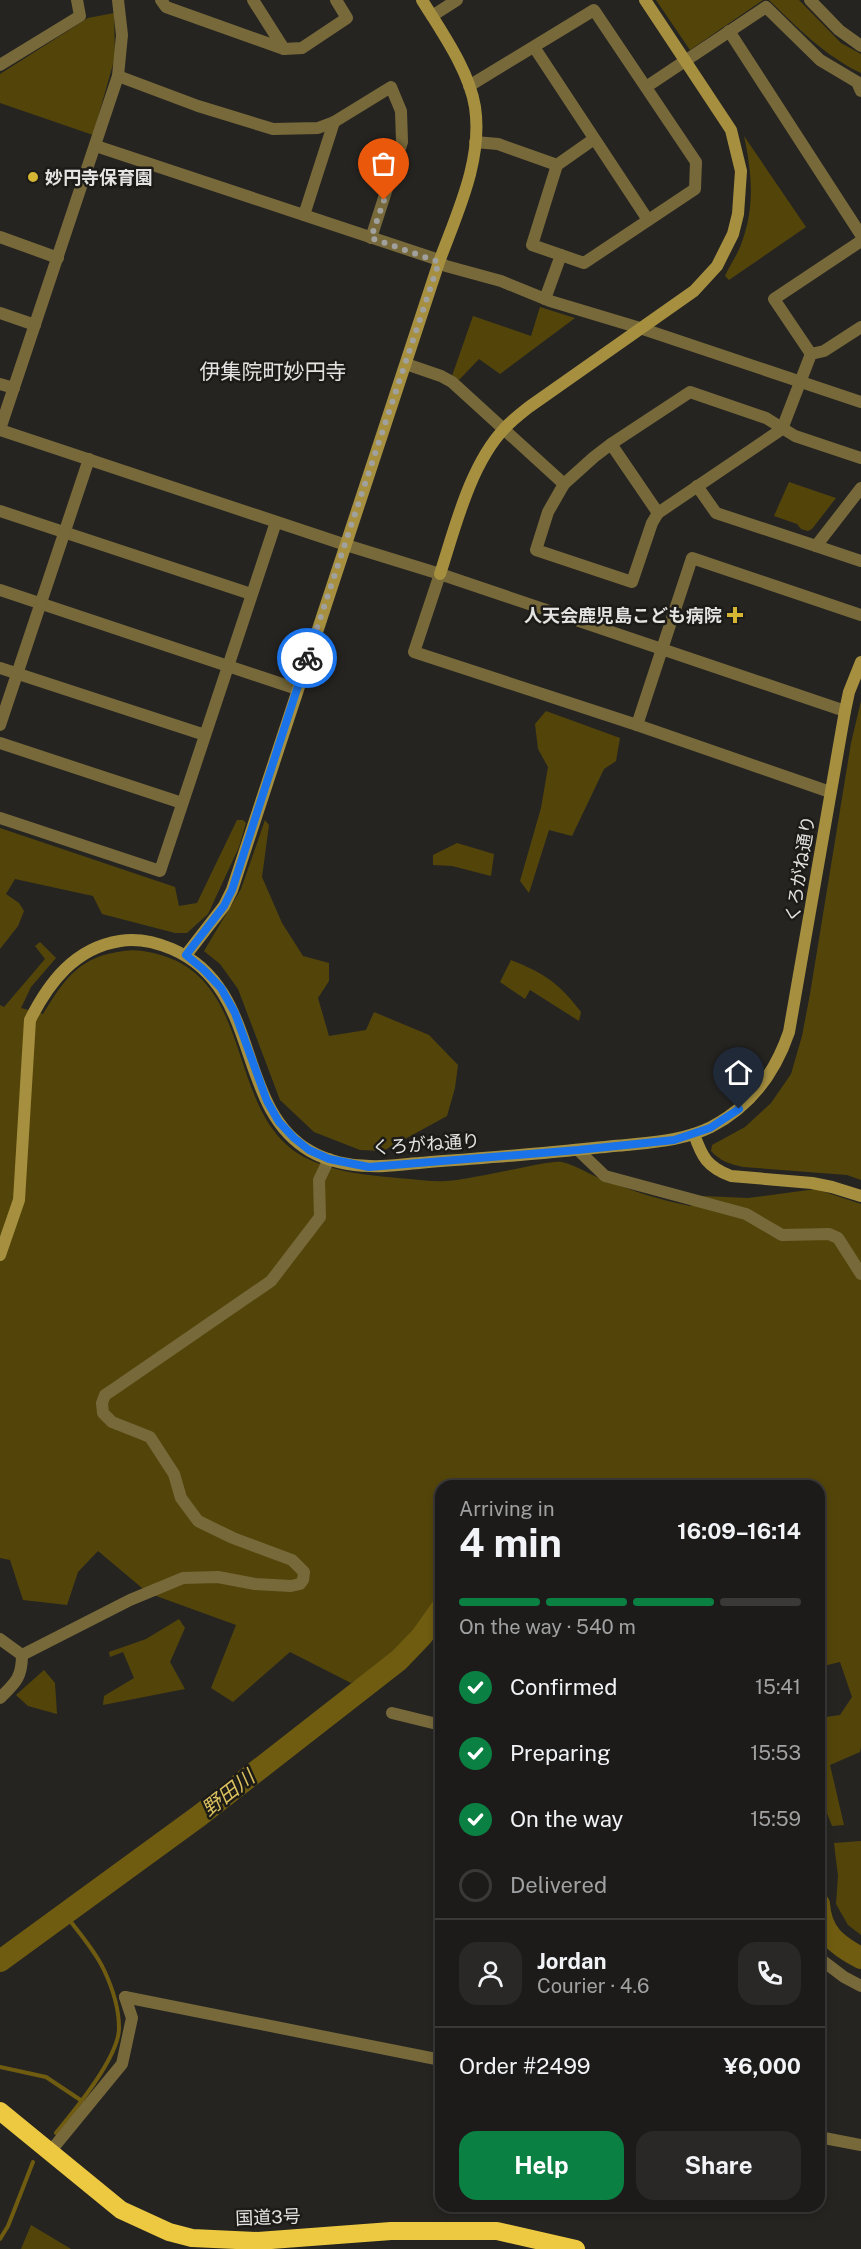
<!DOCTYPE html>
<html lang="en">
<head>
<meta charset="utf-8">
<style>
	body { margin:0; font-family:"Public Sans","Noto Sans JP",sans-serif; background:#292826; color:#f1f3f6; height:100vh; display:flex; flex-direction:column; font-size:22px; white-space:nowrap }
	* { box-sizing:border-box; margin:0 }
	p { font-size:20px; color:#a0a1a2 }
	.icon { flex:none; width:33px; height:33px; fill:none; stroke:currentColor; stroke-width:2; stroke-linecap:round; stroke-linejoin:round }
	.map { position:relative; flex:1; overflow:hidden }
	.details { position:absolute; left:435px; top:1480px; width:390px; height:732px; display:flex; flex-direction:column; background:#1c1b19; border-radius:18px; box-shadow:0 3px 9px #0003,0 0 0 2px #3a3938 }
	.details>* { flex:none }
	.pin { position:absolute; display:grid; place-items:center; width:51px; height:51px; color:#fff; margin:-62px -26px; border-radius:50% 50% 50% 0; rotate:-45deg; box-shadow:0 0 6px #0007 }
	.pin .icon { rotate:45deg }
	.courier { position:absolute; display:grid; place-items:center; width:60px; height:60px; margin:-30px; border:4px solid #1a73e8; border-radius:50%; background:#fff; color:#222; box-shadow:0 2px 8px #0007 }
	.head em { font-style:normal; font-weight:700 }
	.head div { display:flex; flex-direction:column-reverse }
	.head { display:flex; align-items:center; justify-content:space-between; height:102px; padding:0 24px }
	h1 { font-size:39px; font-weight:700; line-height:45px }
	.bar { display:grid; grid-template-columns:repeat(4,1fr); gap:9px 6px; align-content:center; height:72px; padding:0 24px }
	.bar i { height:8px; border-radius:4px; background:#3a3938 }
	.bar .on { background:#0b8043 }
	.bar p { grid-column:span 4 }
	.line { display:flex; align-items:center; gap:15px; padding:0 24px; border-top:2px solid #3a3938 }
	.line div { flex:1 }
	.round { display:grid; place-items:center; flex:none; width:63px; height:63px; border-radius:18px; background:#292826 }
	ol { padding:0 24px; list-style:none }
	li { display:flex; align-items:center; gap:18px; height:66px }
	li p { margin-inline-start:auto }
	li .icon { padding:6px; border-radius:50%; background:#0b8043; color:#fff; stroke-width:4 }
	li:last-child { color:#a0a1a2 }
	li i { width:33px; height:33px; border:3px solid #3a3938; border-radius:50% }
	.button { display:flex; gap:12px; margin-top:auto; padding:12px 24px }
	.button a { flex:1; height:69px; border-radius:18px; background:#0b8043; color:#fff; font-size:24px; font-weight:700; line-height:69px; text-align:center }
	.button a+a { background:#292826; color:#f1f3f6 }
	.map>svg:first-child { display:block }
	.green { fill:#53450a }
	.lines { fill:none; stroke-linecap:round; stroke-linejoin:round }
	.stream { stroke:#6f5c10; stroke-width:4 }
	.river { stroke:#6f5c10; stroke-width:22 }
	.street { stroke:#77693a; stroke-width:12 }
	.secondary { stroke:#a69040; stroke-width:12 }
	.highway { stroke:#ecc941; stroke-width:18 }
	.done { stroke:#a0a09e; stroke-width:6; stroke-dasharray:0 10.8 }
	.route { stroke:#1a73e8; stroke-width:8 }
	.poi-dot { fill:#d5b534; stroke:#1c1b18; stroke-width:2 }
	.labels { text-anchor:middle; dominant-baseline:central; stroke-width:5; stroke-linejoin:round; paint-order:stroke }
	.poi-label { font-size:18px; font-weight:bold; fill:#e3e3e1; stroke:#1c1b18; text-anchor:start }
	.street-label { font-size:18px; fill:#e3e3e1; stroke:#1c1b18 }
	.water-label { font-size:20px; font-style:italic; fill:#dcc15f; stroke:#1c1b18 }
	.quarter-label { font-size:21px; fill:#e3e3e1; stroke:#1c1b18 }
</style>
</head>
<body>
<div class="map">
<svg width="861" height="2249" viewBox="0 0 861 2249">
	<rect width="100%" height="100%" fill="#252421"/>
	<g class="green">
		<path d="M 656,0 L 763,0 L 690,50 Z"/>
		<path d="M 769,0 L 799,0 L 841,43 L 861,54 L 861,73 C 825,56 798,28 769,0 Z"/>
		<path d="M 114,13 L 115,57 L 93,135 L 0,103 L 0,74 L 88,18 Z"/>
		<path d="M 744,136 L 806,227 L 729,280 L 725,276 C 730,265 738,254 742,242 C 755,206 752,173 744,136 Z"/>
		<path d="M 540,307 L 575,318 L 500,374 L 479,359 L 459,380 L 452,376 L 473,316 L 531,336 Z"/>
		<path d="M 789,482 L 836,498 L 812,529 L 808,531 L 801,529 L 797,524 L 774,516 Z"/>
		<path d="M 861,701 L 861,1180 L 847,1175 L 743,1167 C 730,1164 720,1161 711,1151 L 712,1145 L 745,1127 L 771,1103 L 791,1074 L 802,1036 L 810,994 L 851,743 Z"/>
		<path d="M 546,711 L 620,738 L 616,761 L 604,769 L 572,836 L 549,830 L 529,893 L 520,881 L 541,808 L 548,767 L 538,749 L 535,724 Z"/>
		<path d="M 237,820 L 243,820 L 246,823 L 239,847 L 208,914 L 187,933 L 175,933 L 102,914 L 93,896 L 15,879 L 6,894 L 19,903 L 24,911 L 18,926 L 0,949 L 0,828 L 175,887 L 179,906 L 197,903 Z"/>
		<path d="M 265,820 L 269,825 L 262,877 L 282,923 L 303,956 L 329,963 L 329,981 L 318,998 L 329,1036 L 366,1030 L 374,1012 L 429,1035 L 458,1065 L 455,1088 L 447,1116 L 383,1151 L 360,1150 L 314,1132 L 280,1100 L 238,989 L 220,964 L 204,951 L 241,889 Z"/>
		<path d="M 457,843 L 494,854 L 491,876 L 452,866 L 433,865 L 433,855 Z"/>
		<path d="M 40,942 L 56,958 L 31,987 L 21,1008 L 43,1014 C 65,978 80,956 124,951 C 138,949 151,952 164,956 C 257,986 225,1119 308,1159 C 340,1174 376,1176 410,1179 C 422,1180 434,1182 446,1181 C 462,1180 479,1176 495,1173 C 508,1171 553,1160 562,1162 C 576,1165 590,1175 604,1180 C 633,1191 660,1200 690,1206 L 703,1196 L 748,1198 L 816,1189 L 861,1204 L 861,1747 L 860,1752 L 830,1765 L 844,1825 L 832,1826 L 819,1793 L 819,1718 L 840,1715 L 852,1697 L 840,1662 L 819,1667 L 819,1486 L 539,1486 L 527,1479 L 466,1482 L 465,1486 L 441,1486 L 441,1618 L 396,1659 L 351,1683 L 290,1652 L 233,1702 L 211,1688 L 236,1625 L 148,1593 L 98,1551 L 78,1572 L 67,1605 L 23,1600 L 10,1560 L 0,1558 L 0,1005 L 4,1007 L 45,959 L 35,946 Z"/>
		<path d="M 511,960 C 544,973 559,983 581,1012 L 579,1021 L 530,990 L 525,999 L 500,982 Z"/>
		<path d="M 179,1619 L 185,1628 L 170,1662 L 185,1689 L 103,1705 L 104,1696 L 134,1678 L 123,1652 L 110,1657 L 109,1652 L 146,1639 Z"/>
		<path d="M 44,1670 L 55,1683 L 57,1714 L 28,1706 L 16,1695 Z"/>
		<path d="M 861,1841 L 861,1935 L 848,1925 L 836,1904 L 838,1876 L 834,1843 Z"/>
		<path d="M 31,2225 L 71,2249 L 21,2249 Z"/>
	</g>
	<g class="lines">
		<g class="stream">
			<path d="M 0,2067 L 46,2077 L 82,2101"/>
			<path d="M 56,2133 C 75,2110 119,2057 119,2028 C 119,2009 112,1987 104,1970 C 95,1950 78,1932 65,1914"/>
			<path d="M 0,2239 L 8,2226 L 33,2162"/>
		</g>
		<g class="river">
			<path d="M 819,1904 C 821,1933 836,1945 861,1958"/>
			<path d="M 0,1961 L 199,1816 L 399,1660 L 422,1636 L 441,1609"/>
		</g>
		<g class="street">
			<path d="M 161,0 L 166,7 L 284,49 L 302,48 L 347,18 L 336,0"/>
			<path d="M 253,0 L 284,49"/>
			<path d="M 810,0 L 839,30 L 861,46"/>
			<path d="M 432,16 L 457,0"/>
			<path d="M 729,31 L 861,235"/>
			<path d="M 534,47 L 648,220"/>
			<path d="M 0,65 L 80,16 L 77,0"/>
			<path d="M 118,76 L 198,106 L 273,129 L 318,128 L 334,122 L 391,87 L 401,111 L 402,142 L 371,238"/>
			<path d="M 469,86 L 594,10 L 696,162 L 695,189 L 584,263 L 532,245 L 557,165 L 498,144 L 475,142"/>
			<path d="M 646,87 L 766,7 L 820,60 L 857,82 L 861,91"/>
			<path d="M 96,146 L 433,258 L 446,266 L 501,281 L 550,301 L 640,328 L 861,402"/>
			<path d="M 557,165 L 594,139"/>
			<path d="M 304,215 L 334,122"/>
			<path d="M 0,237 L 58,258"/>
			<path d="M 545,299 L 561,255"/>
			<path d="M 0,313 L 35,325"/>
			<path d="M 811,354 L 774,299 L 861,241"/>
			<path d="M 406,364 L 441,376 L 452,382 L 564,484 L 594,457 L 611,444 L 658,513 L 782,429 L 811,354 L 824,351 L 861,327"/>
			<path d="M 0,384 L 14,388"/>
			<path d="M 0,429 L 118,76 L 122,35 L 118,0"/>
			<path d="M 0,430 L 346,545 L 440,574 L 845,711"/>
			<path d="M 611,444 L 690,392 L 766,418 L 795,436 L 861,458"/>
			<path d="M 564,484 L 548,512 L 536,550 L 632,582 L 652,523 L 658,513"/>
			<path d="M 697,486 L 716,513 L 816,546 L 861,488"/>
			<path d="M 0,511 L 251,594"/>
			<path d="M 816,546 L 861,561"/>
			<path d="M 440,574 L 414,652 L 637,725 L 830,792"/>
			<path d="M 0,590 L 297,689"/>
			<path d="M 0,668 L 205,735"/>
			<path d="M 0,725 L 89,459"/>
			<path d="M 637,725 L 692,558 L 861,615"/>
			<path d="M 0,743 L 182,803"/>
			<path d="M 0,818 L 160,871 L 276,522"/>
			<path d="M 578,1150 L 605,1176 L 746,1214 L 782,1235 L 829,1234 L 838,1238 L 861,1274"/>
			<path d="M 0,1639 L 22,1655"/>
			<path d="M 22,1655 L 130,1600 L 183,1578 L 218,1577 L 255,1584 L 291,1586 L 300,1584 L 303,1580 L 304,1572 L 292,1560 L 233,1538 L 198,1521 L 181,1498 L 174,1474 L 150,1437 L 112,1422 L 103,1413 L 102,1403 L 105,1395 L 114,1389 L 271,1281 L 320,1217 L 319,1180 L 329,1159"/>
			<path d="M 0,1698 C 15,1683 22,1678 22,1655"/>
			<path d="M 392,1713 L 441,1725"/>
			<path d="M 819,1958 L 844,1977 L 861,1986"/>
			<path d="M 125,1997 L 441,2060"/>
			<path d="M 819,2137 L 861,2145"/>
			<path d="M 49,2153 L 122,2064 L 132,2018 L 125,1997"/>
		</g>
		<g class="secondary">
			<path d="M 440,574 C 455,528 470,465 504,429 C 511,421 520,414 529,407 L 694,291 L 717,266 L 733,234 L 738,214 L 741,171 L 731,130 L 645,0"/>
			<path d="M 186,955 L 224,906 L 232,890 L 439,262 C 457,213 483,160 475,107 C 469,70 441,31 422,0"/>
			<path d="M 694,1134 C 702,1157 707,1167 731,1176 L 812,1183 L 832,1187 L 861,1196"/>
			<path d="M 0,1255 L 19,1200 L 30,1020 C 49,982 75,948 120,941 C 138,938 155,942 172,949 C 263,988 234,1107 310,1151 C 327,1161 350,1166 370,1166 C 386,1167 403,1164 419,1163 C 452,1160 486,1158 520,1155 C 556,1152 591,1148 626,1145 C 655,1142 685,1140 711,1127 C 750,1107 775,1073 789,1032 L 845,711 L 849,692 L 861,662"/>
		</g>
		<path class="highway" d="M 0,2111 L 121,2210 L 169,2232 L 192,2238 L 258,2241 L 391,2231 L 497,2231 L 576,2249"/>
	</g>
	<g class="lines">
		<path class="done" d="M 307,658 L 439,262 L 371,238 L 384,200"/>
		<path class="route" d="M 307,658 L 232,890 L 224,906 L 186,955 L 204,970 L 221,988 L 235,1013 L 267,1101 L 279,1122 L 294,1138 L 309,1150 L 329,1159 L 369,1167 L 578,1150 L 674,1140 L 710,1128 L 739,1109"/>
	</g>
	<g class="poi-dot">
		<circle cx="33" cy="177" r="6"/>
		<path d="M732 606h6v6h6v6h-6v6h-6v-6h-6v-6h6z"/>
	</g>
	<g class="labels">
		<g class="poi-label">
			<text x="45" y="177">妙円寺保育園</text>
			<text x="722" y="615" text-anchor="end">人天会鹿児島こども病院</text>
		</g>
		<g class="street-label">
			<text transform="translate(800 869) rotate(-81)">くろがね通り</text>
			<text transform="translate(426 1144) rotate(-4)">くろがね通り</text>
			<text transform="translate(268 2217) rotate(-2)">国道3号</text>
		</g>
		<g class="water-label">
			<text transform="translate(228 1793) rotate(-38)">野田川</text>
		</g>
		<g class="quarter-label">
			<text x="273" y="371">伊集院町妙円寺</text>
		</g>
	</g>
</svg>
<div class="pin" style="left:384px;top:200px;background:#ea580c"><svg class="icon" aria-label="bag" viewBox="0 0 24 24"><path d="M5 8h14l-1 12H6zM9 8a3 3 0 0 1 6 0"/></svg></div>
<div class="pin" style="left:739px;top:1109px;background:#1f2937"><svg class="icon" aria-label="home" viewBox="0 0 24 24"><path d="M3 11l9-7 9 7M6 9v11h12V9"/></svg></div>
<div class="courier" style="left:307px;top:658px"><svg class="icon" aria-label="bike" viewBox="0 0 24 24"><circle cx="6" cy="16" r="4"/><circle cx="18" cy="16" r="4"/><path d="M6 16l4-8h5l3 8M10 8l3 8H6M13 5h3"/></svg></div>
<section class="details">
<div class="head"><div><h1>4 min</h1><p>Arriving in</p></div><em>16:09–16:14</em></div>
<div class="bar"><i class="on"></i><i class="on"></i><i class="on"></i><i></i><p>On the way · 540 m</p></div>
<ol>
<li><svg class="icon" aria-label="check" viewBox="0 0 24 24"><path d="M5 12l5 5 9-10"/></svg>Confirmed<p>15:41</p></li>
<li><svg class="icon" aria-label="check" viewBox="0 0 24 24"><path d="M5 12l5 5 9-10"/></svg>Preparing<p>15:53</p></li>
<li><svg class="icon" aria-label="check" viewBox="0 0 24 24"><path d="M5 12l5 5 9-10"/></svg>On the way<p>15:59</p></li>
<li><i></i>Delivered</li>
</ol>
<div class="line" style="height:108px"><a class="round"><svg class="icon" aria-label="person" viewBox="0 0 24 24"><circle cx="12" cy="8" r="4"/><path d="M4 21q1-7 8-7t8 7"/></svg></a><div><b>Jordan</b><p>Courier · 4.6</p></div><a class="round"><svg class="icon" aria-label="phone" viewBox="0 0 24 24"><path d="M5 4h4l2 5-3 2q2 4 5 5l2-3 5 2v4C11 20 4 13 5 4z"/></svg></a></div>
<div class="line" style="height:78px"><div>Order #2499</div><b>¥6,000</b></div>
<div class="button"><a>Help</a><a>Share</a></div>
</section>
</div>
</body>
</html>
